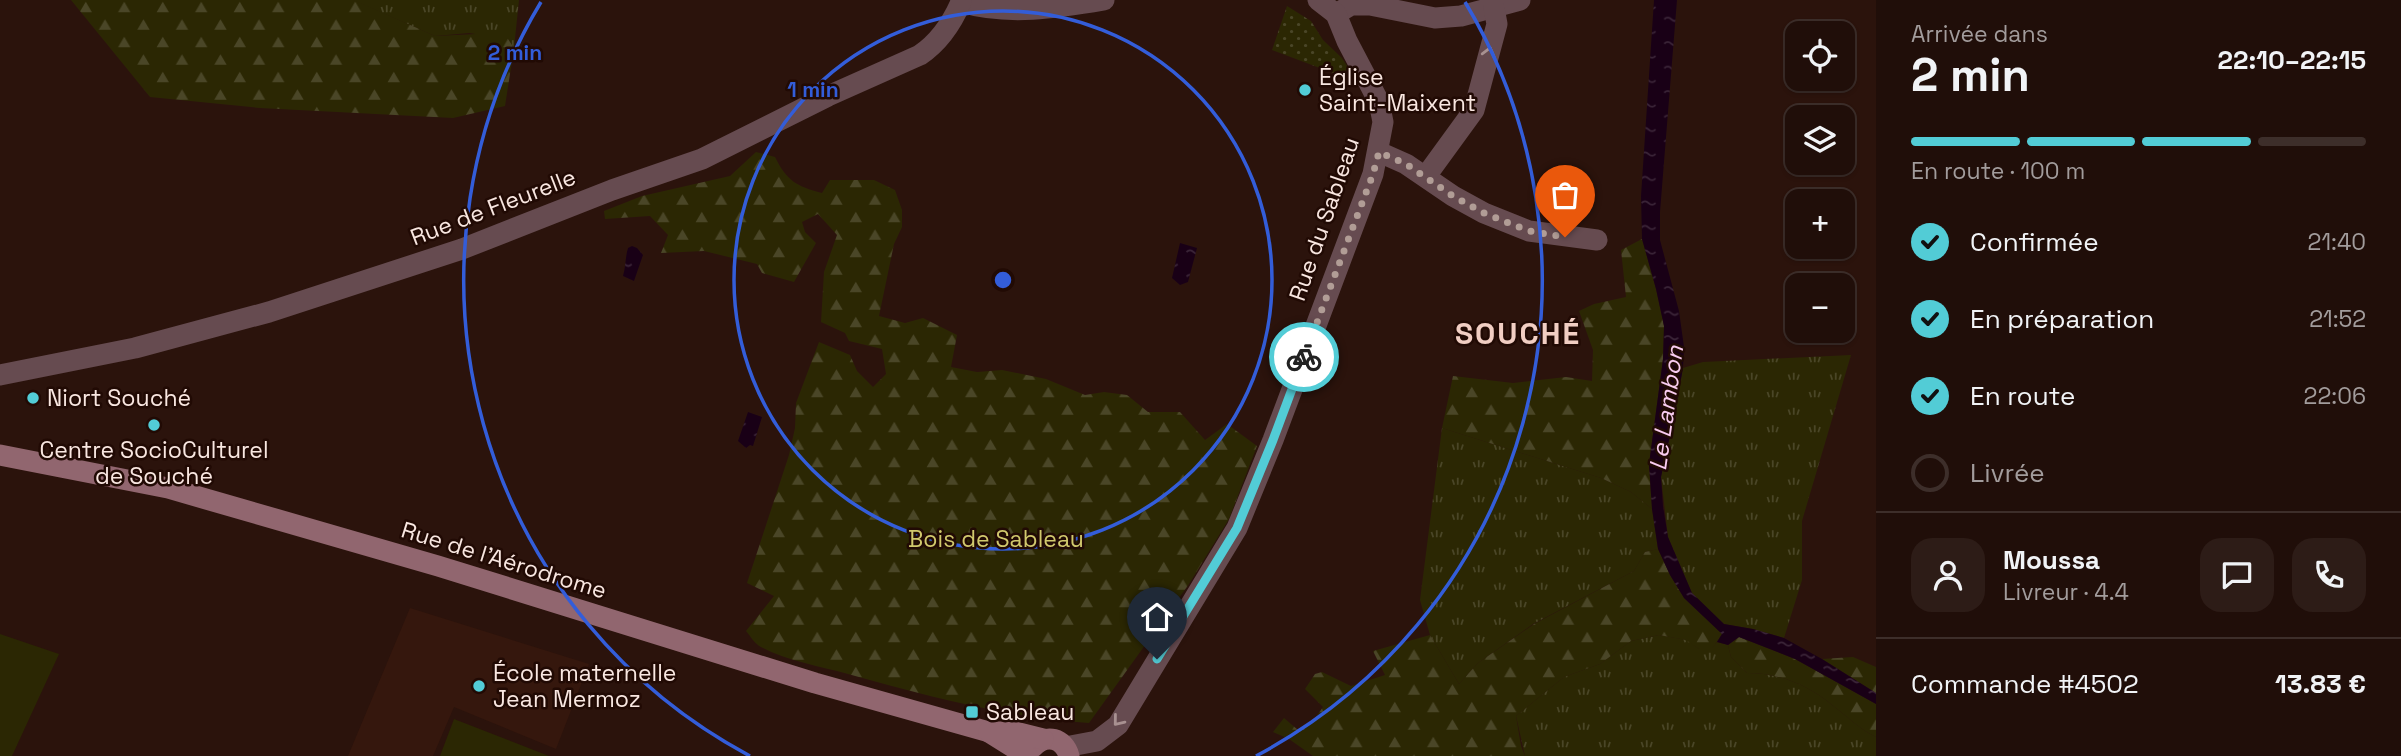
<!DOCTYPE html>
<html lang="fr">
<head>
<meta charset="utf-8">
<style>
	body { margin:0; font-family:"Space Grotesk",sans-serif; background:#2d1c17; color:#f1f3f6; height:100vh; display:flex; flex-direction:column; font-size:26px; white-space:nowrap }
	* { box-sizing:border-box; margin:0 }
	p { font-size:23px; color:#a29c9c }
	.icon { flex:none; width:38px; height:38px; fill:none; stroke:currentColor; stroke-width:2; stroke-linecap:round; stroke-linejoin:round }
	.map { position:relative; flex:1; overflow:hidden }
	.details { display:flex; flex-direction:column; background:#200e09; width:525px }
	.details>* { flex:none }
	.controls { position:absolute; left:1785px; top:21px; display:grid; gap:14px }
	.controls a { display:grid; place-items:center; width:70px; height:70px; border-radius:14px; background:#200e09; box-shadow:0 2px 5px #0004,0 0 0 2px #3d2e2a; font-size:35px }
	.pin { position:absolute; display:grid; place-items:center; width:60px; height:60px; color:#fff; margin:-72px -30px; border-radius:50% 50% 50% 0; rotate:-45deg; box-shadow:0 0 7px #0007 }
	.pin .icon { rotate:45deg }
	.courier { position:absolute; display:grid; place-items:center; width:70px; height:70px; margin:-35px; border:5px solid #52ccd6; border-radius:50%; background:#fff; color:#222; box-shadow:0 2px 9px #0007 }
	.headline em { font-style:normal; font-weight:800 }
	.headline div { display:flex; flex-direction:column-reverse }
	.headline { display:flex; align-items:center; justify-content:space-between; height:119px; padding:0 35px }
	h1 { font-size:46px; font-weight:800; line-height:52px }
	.bar { display:grid; grid-template-columns:repeat(4,1fr); gap:10px 7px; align-content:center; height:84px; padding:0 35px }
	.bar i { height:9px; border-radius:5px; background:#3d2e2a }
	.bar .on { background:#52ccd6 }
	.bar p { grid-column:span 4 }
	.line { display:flex; align-items:center; gap:18px; padding:0 35px; border-top:2px solid #3d2e2a }
	.line div { flex:1 }
	.round { display:grid; place-items:center; flex:none; width:74px; height:74px; border-radius:21px; background:#2d1c17 }
	ol { padding:0 35px; list-style:none }
	li { display:flex; align-items:center; gap:21px; height:77px }
	li p { margin-inline-start:auto }
	li .icon { padding:7px; border-radius:50%; background:#52ccd6; color:#111; stroke-width:4 }
	li:last-child { color:#a29c9c }
	li i { width:38px; height:38px; border:4px solid #3d2e2a; border-radius:50% }
	main { display:flex; flex:1; min-height:0 }
	.map>svg:first-child { display:block }
	.built { fill:#35170d }
	.grass { fill:url(#grass-tufts) }
	.forest { fill:url(#forest-firs) }
	.park { fill:url(#park-dots) }
	.pitch { fill:#2b2703 }
	.water { fill:url(#water-ripples) }
	.lines { fill:none; stroke-linecap:round; stroke-linejoin:round }
	.street { stroke:#664b50; stroke-width:21 }
	.secondary { stroke:#91666f; stroke-width:21 }
	.oneway { stroke:#a89191 }
	.done { stroke:#b19d96; stroke-width:7; stroke-dasharray:0 12.6 }
	.route { stroke:#52ccd6; stroke-width:9 }
	.ring { fill:none; stroke:#335dd9; stroke-width:3.5 }
	.poi-dot { fill:#52ccd6; stroke:#210a04; stroke-width:2.5 }
	.labels { text-anchor:middle; dominant-baseline:central; stroke-width:5; stroke-linejoin:round; paint-order:stroke }
	.poi-label { font-size:23px; fill:#f9e7e1; stroke:#210a04; text-anchor:start }
	.street-label { font-size:23px; fill:#f9e7e1; stroke:#210a04 }
	.park-label { font-size:23px; fill:#d1c96d; stroke:#210a04 }
	.water-label { font-size:24px; font-style:italic; fill:#f9ccf0; stroke:#210a04 }
	.district-label { font-size:30px; font-weight:bold; letter-spacing:2px; fill:#f1cec3; stroke:#210a04 }
	.centre { fill:#335dd9; stroke:#210a04; stroke-width:3.5 }
	.ring-label { font-size:21px; text-anchor:middle; font-weight:bold; fill:#335dd9; stroke:#210a04; stroke-width:5; stroke-linejoin:round; paint-order:stroke }
</style>
</head>
<body>
<main>
<div class="map">
<svg width="1876" height="756" viewBox="0 0 1876 756">
	<defs>
		<pattern id="grass-tufts" width="24" height="20" patternUnits="userSpaceOnUse" patternTransform="scale(1.75)"><rect width="24" height="20" fill="#2b2703"/><path d="M3 7l-1-3M5 7V3M7 7l1-3M15 17l-1-3M17 17v-4M19 17l1-3" fill="none" stroke="#4a4627"/></pattern>
		<pattern id="forest-firs" width="22" height="20" patternUnits="userSpaceOnUse" patternTransform="scale(1.75)"><rect width="22" height="20" fill="#2b2703"/><path d="M5 1l3.5 6h-7zM16 11l3.5 6h-7z" fill="#4a4627"/></pattern>
		<pattern id="park-dots" width="8" height="8" patternUnits="userSpaceOnUse" patternTransform="scale(1.75)"><rect width="8" height="8" fill="#2b2703"/><path d="M2 2h.1M6 6h.1" fill="none" stroke="#4a4627" stroke-width="1.8" stroke-linecap="round"/></pattern>
		<pattern id="water-ripples" width="26" height="14" patternUnits="userSpaceOnUse" patternTransform="scale(1.75)"><rect width="26" height="14" fill="#190016"/><path d="M2 4q2-2 4 0t4 0M15 11q2-2 4 0t4 0" fill="none" stroke="#3b2538"/></pattern>
	</defs>
	<rect width="100%" height="100%" fill="#2b130c"/>
	<path class="built" d="M 410,608 L 589,664 L 556,749 L 454,707 L 433,756 L 348,756 Z"/>
	<g class="grass">
		<path d="M 353,0 L 519,0 L 514,48 L 508,39 L 469,33 L 435,36 Z"/>
		<path d="M 1851,355 L 1802,521 L 1802,580 L 1784,638 L 1753,629 L 1724,624 L 1692,593 L 1668,537 L 1661,477 L 1683,368 L 1703,362 Z"/>
		<path d="M 1442,428 L 1601,478 L 1631,492 L 1652,509 L 1658,549 L 1645,552 L 1634,571 L 1533,624 L 1478,663 L 1459,684 L 1430,635 L 1420,600 Z"/>
		<path d="M 1659,635 L 1687,640 L 1699,649 L 1712,648 L 1717,642 L 1728,645 L 1731,657 L 1747,673 C 1779,673 1808,685 1832,705 C 1847,716 1859,729 1876,737 L 1876,756 L 1525,756 L 1516,716 L 1564,677 L 1600,664 L 1631,641 Z"/>
	</g>
	<g class="forest">
		<path d="M 71,0 L 354,0 L 435,36 L 498,33 L 508,39 L 514,48 L 505,106 L 453,118 L 260,108 L 150,97 Z"/>
		<path d="M 756,152 L 775,157 C 787,181 796,186 822,193 L 830,180 L 874,180 L 895,190 L 902,210 L 902,227 L 894,244 L 879,316 L 905,323 L 923,318 L 957,335 L 951,367 L 977,372 L 1002,370 L 1046,379 L 1085,395 L 1104,392 L 1127,395 L 1148,412 L 1180,412 L 1205,440 L 1227,424 L 1257,446 L 1229,519 L 1189,584 L 1089,723 C 1007,717 926,696 848,674 C 819,666 787,661 761,647 C 755,644 751,637 746,631 L 774,596 L 747,583 L 789,455 L 795,428 L 796,403 L 819,342 L 850,355 L 857,371 L 873,387 L 886,374 L 882,349 L 849,341 L 845,333 L 821,322 L 824,272 L 837,235 L 818,214 L 802,222 L 805,232 L 816,243 L 794,282 L 762,273 L 757,264 L 704,251 L 661,253 L 668,235 L 650,216 L 605,219 L 604,211 L 642,196 L 730,176 Z"/>
		<path d="M 1642,239 L 1656,289 L 1664,326 L 1663,359 L 1649,464 L 1652,509 L 1631,492 L 1601,478 L 1442,428 L 1453,376 L 1513,383 L 1566,377 L 1592,381 L 1593,350 L 1579,311 L 1594,304 L 1626,297 L 1621,250 Z"/>
		<path d="M 1658,549 L 1670,575 L 1684,598 L 1722,634 L 1712,649 L 1699,649 L 1686,640 L 1659,635 L 1631,641 L 1600,664 L 1564,677 L 1516,716 L 1521,746 L 1525,756 L 1313,756 L 1289,739 L 1273,732 L 1284,718 L 1298,730 L 1311,724 L 1323,707 L 1305,689 L 1315,674 L 1322,672 L 1351,686 L 1385,675 L 1373,651 L 1430,635 L 1459,684 L 1478,663 L 1534,624 L 1634,571 L 1645,552 Z"/>
		<path d="M 1739,637 L 1795,659 L 1876,704 L 1876,737 C 1859,729 1847,716 1832,705 C 1808,685 1779,673 1747,673 L 1731,657 L 1728,645 Z"/>
		<path d="M 1853,657 L 1876,667 L 1876,693 L 1822,659 Z"/>
	</g>
	<path class="park" d="M 1287,6 L 1311,21 L 1323,40 L 1342,58 L 1357,82 L 1272,50 Z"/>
	<g class="pitch">
		<path d="M 0,634 L 59,654 L 12,756 L 0,756 Z"/>
		<path d="M 454,719 L 549,756 L 440,756 Z"/>
	</g>
	<g class="water">
		<path d="M 1654,0 L 1677,0 L 1660,212 L 1660,240 L 1679,311 L 1684,347 L 1683,368 L 1674,418 L 1661,477 L 1663,506 L 1668,537 L 1692,593 L 1724,624 L 1753,629 L 1784,638 L 1822,659 L 1876,693 L 1876,704 L 1795,659 L 1739,637 L 1728,645 L 1717,642 L 1722,634 L 1684,598 L 1670,575 L 1658,549 L 1652,509 L 1649,464 L 1663,359 L 1664,326 L 1656,289 L 1642,239 L 1641,196 Z"/>
		<path d="M 1180,243 L 1197,248 L 1188,282 L 1180,285 L 1172,278 Z"/>
		<path d="M 632,246 L 637,248 L 643,255 L 634,281 L 623,276 C 626,266 625,258 628,248 Z"/>
		<path d="M 748,412 L 762,417 L 753,446 L 750,445 L 746,448 L 738,441 Z"/>
	</g>
	<g class="lines">
		<g class="street">
			<path d="M 961,2 C 1007,16 1058,8 1104,0"/>
			<path d="M 1336,14 L 1351,5 L 1370,5 L 1435,18 L 1461,16 L 1520,0"/>
			<path d="M 1379,152 L 1406,164 L 1453,196 L 1484,213 L 1529,231 L 1597,240"/>
			<path d="M 1426,176 L 1474,110 L 1497,24 L 1494,8"/>
			<path d="M 0,375 L 135,348 L 269,312 L 462,249 L 612,190 L 702,159 L 828,96 L 920,55 C 939,42 952,23 961,2"/>
			<path d="M 1065,747 L 1097,741 L 1118,725 L 1237,528 L 1273,440 L 1373,174 L 1383,122 L 1379,102 L 1347,41 L 1336,14 L 1318,0"/>
		</g>
		<g class="secondary">
			<path d="M 0,455 L 168,488 L 438,566 L 815,683 L 989,732"/>
			<path d="M 1033,747 C 1046,733 1064,738 1069,756"/>
			<path d="M 1027,756 L 989,732 L 1015,732 L 1043,739"/>
		</g>
	</g>
	<defs><path id="oneway-chevron" d="M-2-3.5L2.5 0L-2 3.5" fill="none" stroke-width="1.6" stroke-linecap="round" stroke-linejoin="round" transform="scale(1.75)"/></defs>
	<g class="oneway">
		<use href="#oneway-chevron" transform="translate(1489 52) rotate(-75)"/>
		<use href="#oneway-chevron" transform="translate(1118 721) rotate(129)"/>
	</g>
	<g class="lines">
		<path class="done" d="M 1304,357 L 1373,174 L 1379,152 L 1406,164 L 1453,196 L 1484,213 L 1529,231 L 1565,237"/>
		<path class="route" d="M 1157,659 L 1237,528 L 1273,440 L 1304,357"/>
	</g>
	<g class="ring">
		<circle cx="1003" cy="280" r="269"/>
		<path d="M750 756A539 539 0 0 1 541 2M1465 2A539 539 0 0 1 1256 756"/>
	</g>
	<g class="poi-dot">
		<circle cx="1305" cy="90" r="7"/>
		<circle cx="33" cy="398" r="7"/>
		<circle cx="154" cy="425" r="7"/>
		<circle cx="479" cy="686" r="7"/>
		<rect x="965" y="705" width="14" height="14" rx="3.5"/>
	</g>
	<g class="labels">
		<g class="poi-label">
			<text x="1319" y="77">Église<tspan x="1319" dy="26">Saint-Maixent</tspan></text>
			<text x="47" y="398">Niort Souché</text>
			<text x="154" y="450" text-anchor="middle">Centre SocioCulturel<tspan x="154" dy="26">de Souché</tspan></text>
			<text x="493" y="673">École maternelle<tspan x="493" dy="26">Jean Mermoz</tspan></text>
			<text x="986" y="712">Sableau</text>
		</g>
		<g class="street-label">
			<text transform="translate(493 207) rotate(-21)">Rue de Fleurelle</text>
			<text transform="translate(1324 219) rotate(-71)">Rue du Sableau</text>
			<text transform="translate(504 560) rotate(17)">Rue de l'Aérodrome</text>
		</g>
		<g class="park-label">
			<text x="996" y="539">Bois de Sableau</text>
		</g>
		<g class="water-label">
			<text transform="translate(1666 408) rotate(-82)">Le Lambon</text>
		</g>
		<g class="district-label">
			<text x="1518" y="333">SOUCHÉ</text>
		</g>
	</g>
	<circle cx="1003" cy="280" r="10" class="centre"/>
	<g class="ring-label">
		<text x="515" y="60">2 min</text>
		<text x="813" y="97">1 min</text>
	</g>
</svg>
<div class="controls">
<a><svg class="icon" aria-label="locate" viewBox="0 0 24 24"><circle cx="12" cy="12" r="6"/><path d="M12 2v4M12 18v4M2 12h4M18 12h4"/></svg></a>
<a><svg class="icon" aria-label="layers" viewBox="0 0 24 24"><path d="M12 4l9 5-9 5-9-5zM3 14l9 5 9-5"/></svg></a>
<a>+</a>
<a>−</a>
</div>
<div class="pin" style="left:1565px;top:237px;background:#ea580c"><svg class="icon" aria-label="bag" viewBox="0 0 24 24"><path d="M5 8h14l-1 12H6zM9 8a3 3 0 0 1 6 0"/></svg></div>
<div class="pin" style="left:1157px;top:659px;background:#1f2937"><svg class="icon" aria-label="home" viewBox="0 0 24 24"><path d="M3 11l9-7 9 7M6 9v11h12V9"/></svg></div>
<div class="courier" style="left:1304px;top:357px"><svg class="icon" aria-label="bike" viewBox="0 0 24 24"><circle cx="6" cy="16" r="4"/><circle cx="18" cy="16" r="4"/><path d="M6 16l4-8h5l3 8M10 8l3 8H6M13 5h3"/></svg></div>
</div>
<section class="details">
<div class="headline"><div><h1>2 min</h1><p>Arrivée dans</p></div><em>22:10–22:15</em></div>
<div class="bar"><i class="on"></i><i class="on"></i><i class="on"></i><i></i><p>En route · 100 m</p></div>
<ol>
<li><svg class="icon" aria-label="check" viewBox="0 0 24 24"><path d="M5 12l5 5 9-10"/></svg>Confirmée<p>21:40</p></li>
<li><svg class="icon" aria-label="check" viewBox="0 0 24 24"><path d="M5 12l5 5 9-10"/></svg>En préparation<p>21:52</p></li>
<li><svg class="icon" aria-label="check" viewBox="0 0 24 24"><path d="M5 12l5 5 9-10"/></svg>En route<p>22:06</p></li>
<li><i></i>Livrée</li>
</ol>
<div class="line" style="height:126px"><a class="round"><svg class="icon" aria-label="person" viewBox="0 0 24 24"><circle cx="12" cy="8" r="4"/><path d="M4 21q1-7 8-7t8 7"/></svg></a><div><b>Moussa</b><p>Livreur · 4.4</p></div><a class="round"><svg class="icon" aria-label="chat" viewBox="0 0 24 24"><path d="M4 5h16v11H9l-5 4z"/></svg></a><a class="round"><svg class="icon" aria-label="phone" viewBox="0 0 24 24"><path d="M5 4h4l2 5-3 2q2 4 5 5l2-3 5 2v4C11 20 4 13 5 4z"/></svg></a></div>
<div class="line" style="height:91px"><div>Commande #4502</div><b>13.83 €</b></div>
</section>
</main>
</body>
</html>
